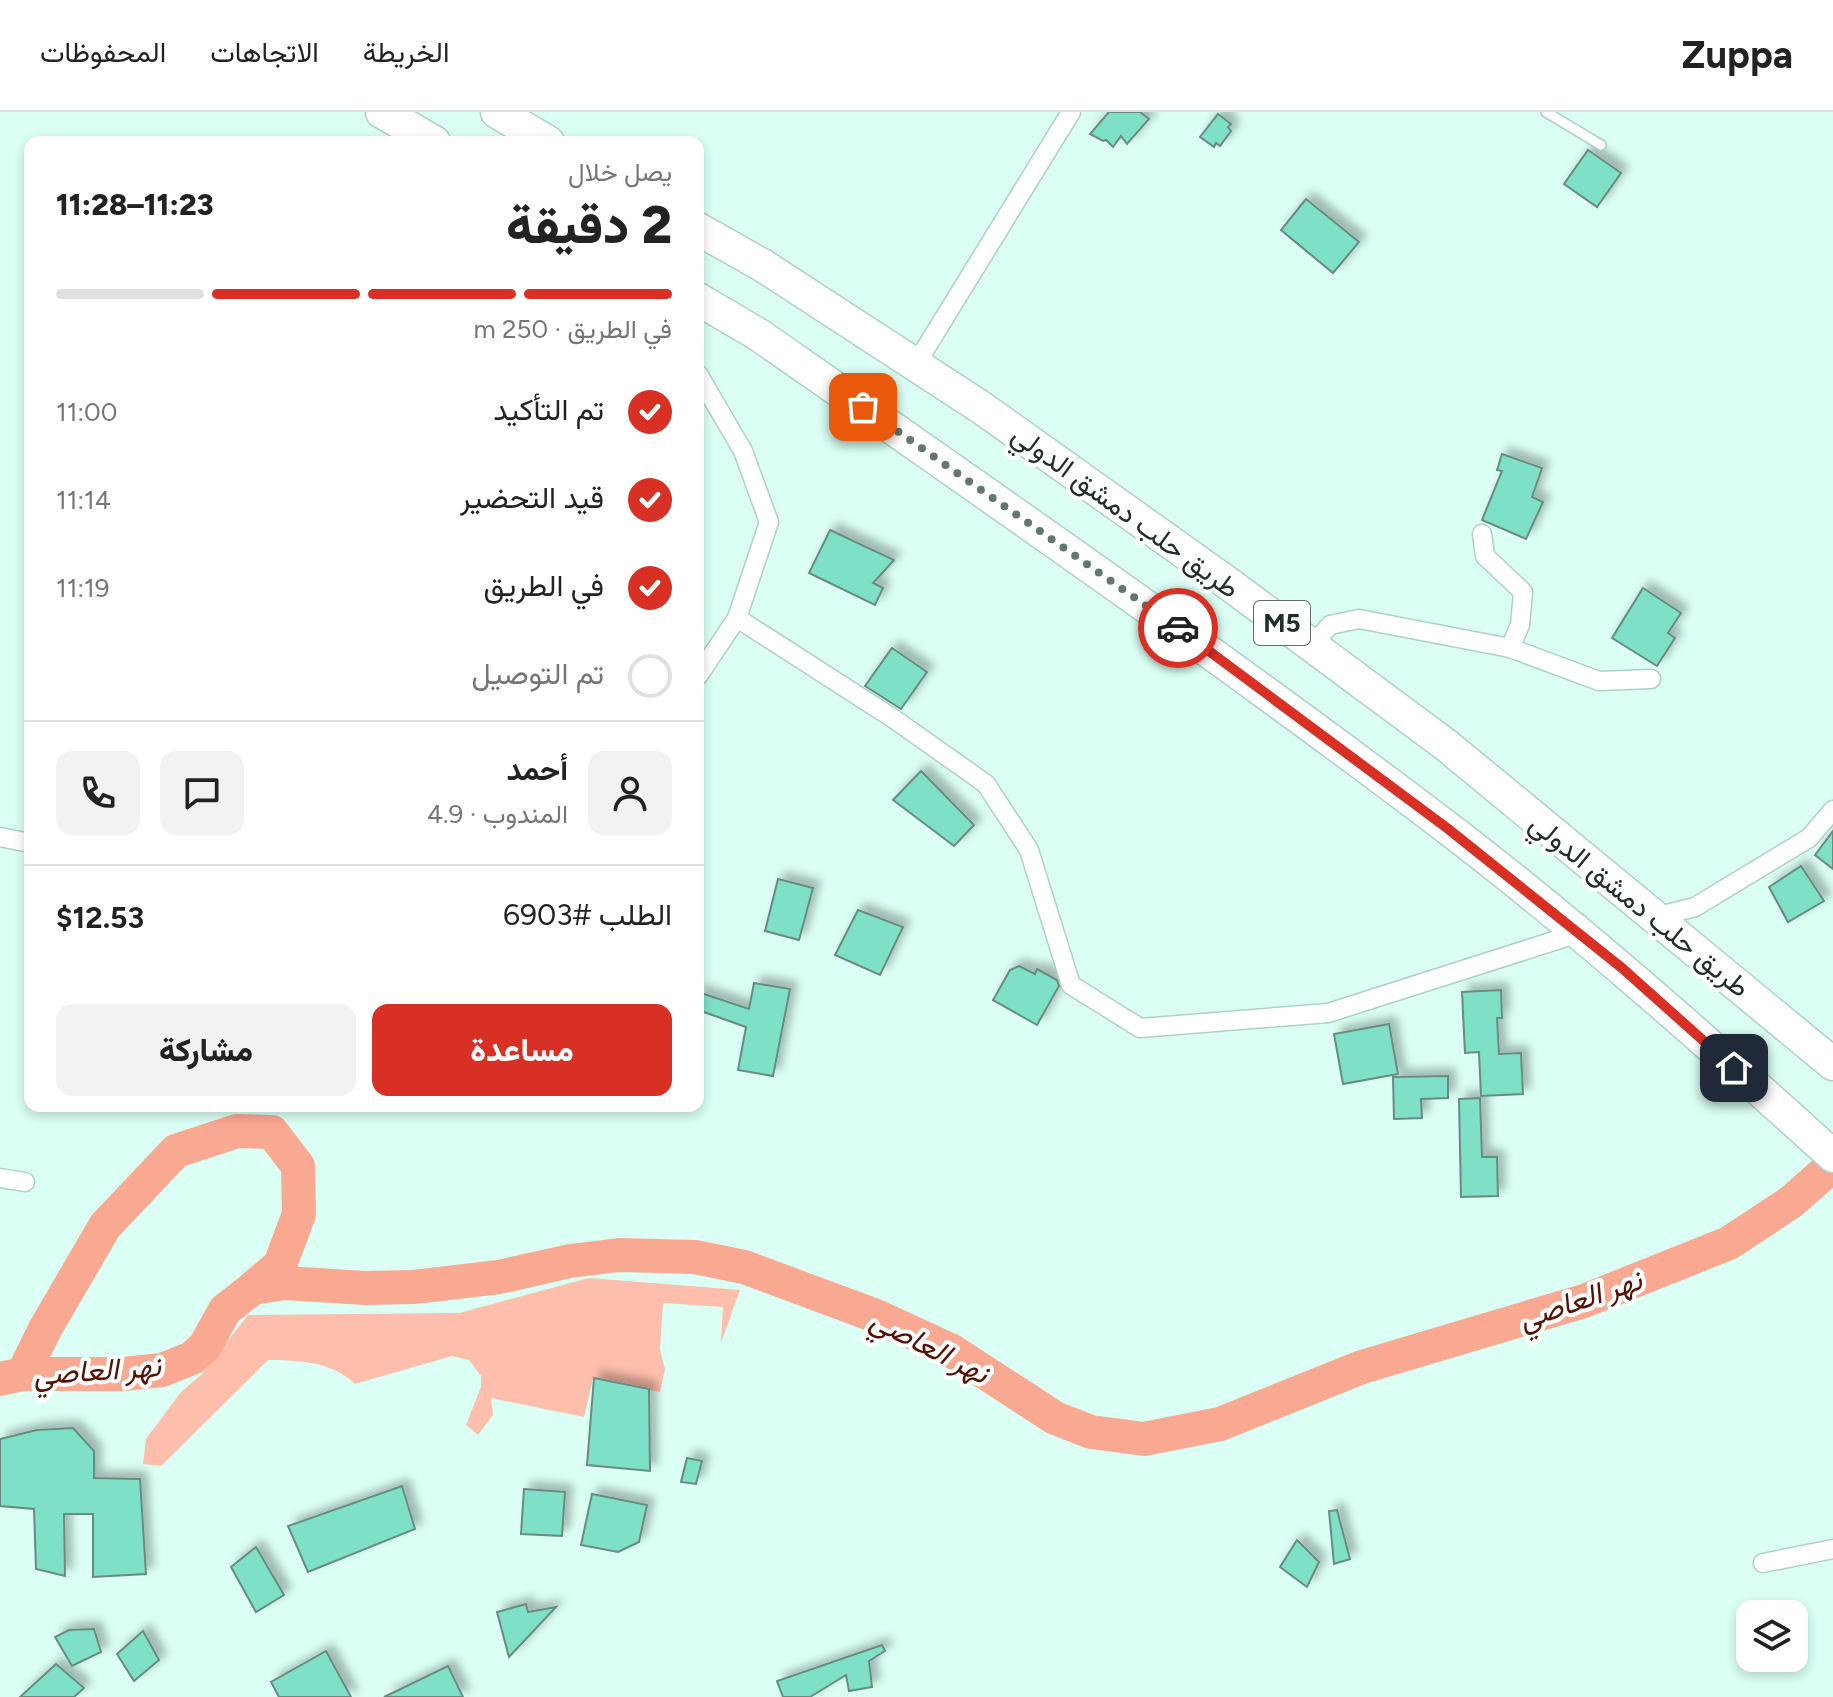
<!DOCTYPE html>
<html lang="ar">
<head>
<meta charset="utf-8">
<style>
	body { margin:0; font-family:Figtree,Vazirmatn,sans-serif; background:#f2f2f2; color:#222; direction:rtl; height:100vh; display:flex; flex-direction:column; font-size:30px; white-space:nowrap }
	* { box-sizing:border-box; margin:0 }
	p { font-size:26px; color:#767676 }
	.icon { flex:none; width:44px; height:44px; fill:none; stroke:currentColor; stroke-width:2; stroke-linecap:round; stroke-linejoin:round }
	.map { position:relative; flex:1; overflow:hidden; direction:ltr }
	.panel { position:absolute; left:24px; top:24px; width:680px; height:976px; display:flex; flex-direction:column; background:#fff; border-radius:16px; box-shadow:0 4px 12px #0003; direction:rtl }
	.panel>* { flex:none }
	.tools { position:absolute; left:1736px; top:1488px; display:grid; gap:16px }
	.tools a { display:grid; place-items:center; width:72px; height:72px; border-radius:16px; background:#fff; box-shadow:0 4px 12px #0003; font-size:40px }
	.pin { position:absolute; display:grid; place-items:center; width:68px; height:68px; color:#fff; margin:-34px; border-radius:16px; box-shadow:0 4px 12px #0006 }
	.courier { position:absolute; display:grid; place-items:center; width:80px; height:80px; margin:-40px; border:6px solid #d93025; border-radius:50%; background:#fff; color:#222; box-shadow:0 2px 10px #0007 }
	.headline em { font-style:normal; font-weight:800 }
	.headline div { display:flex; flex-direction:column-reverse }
	.headline { display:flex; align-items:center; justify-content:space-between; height:136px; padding:0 32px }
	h1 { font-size:52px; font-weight:800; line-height:60px }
	.bar { display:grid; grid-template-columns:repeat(4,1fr); gap:12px 8px; align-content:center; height:96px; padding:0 32px }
	.bar i { height:10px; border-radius:6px; background:#e0e0e0 }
	.bar .on { background:#d93025 }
	.bar p { grid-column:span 4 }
	.line { display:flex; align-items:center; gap:20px; padding:0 32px; border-top:2px solid #e0e0e0 }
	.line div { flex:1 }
	.round { display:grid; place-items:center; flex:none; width:84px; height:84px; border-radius:16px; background:#f2f2f2 }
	ol { padding:0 32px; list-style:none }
	li { display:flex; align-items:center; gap:24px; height:88px }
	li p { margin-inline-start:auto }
	li .icon { padding:8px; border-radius:50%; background:#d93025; color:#fff; stroke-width:4 }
	li:last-child { color:#767676 }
	li i { width:44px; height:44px; border:4px solid #e0e0e0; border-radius:50% }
	.button { display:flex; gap:16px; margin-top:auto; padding:16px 32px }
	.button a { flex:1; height:92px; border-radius:16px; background:#d93025; color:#fff; font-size:32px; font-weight:800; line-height:92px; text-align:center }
	.button a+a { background:#f2f2f2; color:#222 }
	header { display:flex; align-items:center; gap:48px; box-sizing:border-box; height:112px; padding:0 40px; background:#fff; border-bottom:2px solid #e0e0e0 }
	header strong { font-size:38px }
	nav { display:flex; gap:44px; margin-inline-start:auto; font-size:28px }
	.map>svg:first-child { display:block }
	.green { fill:#fdbeac }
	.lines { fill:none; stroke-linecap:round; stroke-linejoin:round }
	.river { stroke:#f9a891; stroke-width:34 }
	.building { fill:#7ee1c7; stroke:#698b81; stroke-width:2; filter:url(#shadow) }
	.lane-casing { stroke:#aed1c6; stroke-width:12 }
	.street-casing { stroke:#aed1c6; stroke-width:21 }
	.highway-casing { stroke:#aed1c6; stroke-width:35 }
	.lane { stroke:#fff; stroke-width:9 }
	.street { stroke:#fff; stroke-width:18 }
	.highway { stroke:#fff; stroke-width:32 }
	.done { stroke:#627771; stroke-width:8; stroke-dasharray:0 14.4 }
	.route { stroke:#d93025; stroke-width:10 }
	.labels { text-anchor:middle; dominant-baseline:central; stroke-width:8; stroke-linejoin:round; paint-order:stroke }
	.shield { fill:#fff; stroke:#646d6a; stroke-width:2 }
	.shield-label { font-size:26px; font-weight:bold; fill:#212e2a }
	.street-label { font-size:28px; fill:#212e2a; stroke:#fff }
	.water-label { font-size:30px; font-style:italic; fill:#561000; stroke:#fff }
</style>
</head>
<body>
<header>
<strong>Zuppa</strong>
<nav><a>الخريطة</a><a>الاتجاهات</a><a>المحفوظات</a></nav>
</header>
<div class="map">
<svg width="1833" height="1585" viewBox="0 0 1833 1585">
	<defs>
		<filter id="shadow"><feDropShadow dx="7" dy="-7" stdDeviation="4" flood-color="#0004"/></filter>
	</defs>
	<rect width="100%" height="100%" fill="#dbfff4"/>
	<path class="green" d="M 589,1166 L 740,1178 L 721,1231 L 723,1195 L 663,1191 L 660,1237 L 665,1257 L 660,1280 L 593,1266 L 584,1305 L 491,1286 L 493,1303 L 478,1323 L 466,1313 L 481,1275 L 481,1264 L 469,1248 L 452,1244 L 355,1272 C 333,1250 299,1248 268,1248 L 161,1354 L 143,1352 L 146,1327 L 181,1280 L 201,1263 L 248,1203 L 459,1201 Z"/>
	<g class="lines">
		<g class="river">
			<path d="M 23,1262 L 45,1217 L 105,1114 L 176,1039 L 237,1019 L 272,1020 L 298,1054 L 299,1102 L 280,1153 L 253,1176"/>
			<path d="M 0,1267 L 23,1262 L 124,1262 L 162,1258 L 192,1246 L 205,1234 L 225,1198 L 253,1176 L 285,1171 L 365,1176 L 414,1175 L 499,1165 L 570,1149 L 619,1143 L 695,1145 L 744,1155 L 876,1204 L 952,1239 L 1055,1306 L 1091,1320 L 1144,1327 L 1220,1312 L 1362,1255 L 1584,1189 L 1729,1131 L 1791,1090 L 1833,1053"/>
		</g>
	</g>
	<g class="building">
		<path d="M 1109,0 L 1140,0 L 1149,7 L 1127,32 L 1121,24 L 1113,35 L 1106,28 L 1103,29 L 1090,22 Z"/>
		<path d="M 1218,2 L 1231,12 L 1228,15 L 1231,19 L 1220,34 L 1216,31 L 1214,35 L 1200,25 Z"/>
		<path d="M 1588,38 L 1621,61 L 1597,95 L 1564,72 Z"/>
		<path d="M 1306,87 L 1359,130 L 1333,161 L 1281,118 Z"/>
		<path d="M 1502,342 L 1542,356 L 1532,385 L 1543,390 L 1526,427 L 1482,408 L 1502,359 L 1497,358 Z"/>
		<path d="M 830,418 L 894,448 L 873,471 L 883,476 L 875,493 L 809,461 Z"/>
		<path d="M 1643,476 L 1681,501 L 1668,521 L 1675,526 L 1657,554 L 1612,526 Z"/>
		<path d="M 892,536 L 927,560 L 901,597 L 865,574 Z"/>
		<path d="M 921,659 L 974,713 L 954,734 L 893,688 Z"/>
		<path d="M 1833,719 L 1833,757 L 1815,743 Z"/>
		<path d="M 1801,754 L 1824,789 L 1788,810 L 1769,775 Z"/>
		<path d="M 778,767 L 813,776 L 799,828 L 765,819 Z"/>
		<path d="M 858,798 L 903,815 L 880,863 L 835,843 Z"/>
		<path d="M 1019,854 L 1035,862 L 1037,857 L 1057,868 L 1059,874 L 1037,913 L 993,888 L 1010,858 Z"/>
		<path d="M 754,871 L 790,877 L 773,964 L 738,958 L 746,915 L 698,898 L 698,880 L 749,897 Z"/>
		<path d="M 1501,878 L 1502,906 L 1497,906 L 1499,942 L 1521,941 L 1523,982 L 1481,984 L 1479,940 L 1465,941 L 1462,880 Z"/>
		<path d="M 1389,912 L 1398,962 L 1343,972 L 1334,922 Z"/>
		<path d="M 1448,964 L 1448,986 L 1421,987 L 1422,1006 L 1394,1007 L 1393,965 Z"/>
		<path d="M 1480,986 L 1482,1045 L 1497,1045 L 1498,1084 L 1461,1085 L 1459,987 Z"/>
		<path d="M 594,1266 L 649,1277 L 650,1359 L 587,1353 Z"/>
		<path d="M 73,1316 L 94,1339 L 94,1366 L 140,1367 L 146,1462 L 93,1465 L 93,1402 L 64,1402 L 65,1464 L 36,1457 L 34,1397 L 0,1394 L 0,1327 L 37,1318 Z"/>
		<path d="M 687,1346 L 702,1349 L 696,1372 L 681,1370 Z"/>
		<path d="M 402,1374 L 415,1417 L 308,1460 L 288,1414 Z"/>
		<path d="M 524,1377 L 565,1380 L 562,1424 L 521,1422 Z"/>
		<path d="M 592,1382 L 647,1393 L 639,1430 L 618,1440 L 581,1433 Z"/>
		<path d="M 1337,1398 L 1350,1447 L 1334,1452 L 1329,1399 Z"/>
		<path d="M 1297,1428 L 1319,1450 L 1307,1475 L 1280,1455 Z"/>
		<path d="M 256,1435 L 284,1483 L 256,1500 L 231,1455 Z"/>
		<path d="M 526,1492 L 528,1500 L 556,1495 L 509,1545 L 497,1500 Z"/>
		<path d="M 94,1517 L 101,1540 L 72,1554 L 55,1525 L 69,1518 Z"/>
		<path d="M 143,1519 L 159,1548 L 134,1569 L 117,1542 Z"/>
		<path d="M 882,1533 L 885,1539 L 869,1549 L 872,1575 L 849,1579 L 846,1563 L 810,1585 L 783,1585 L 777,1569 Z"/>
		<path d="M 326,1539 L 351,1585 L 279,1585 L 271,1570 Z"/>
		<path d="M 56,1552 L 84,1576 L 74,1585 L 20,1585 Z"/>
		<path d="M 448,1554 L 463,1585 L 384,1585 Z"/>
	</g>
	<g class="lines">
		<defs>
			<path id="lane" d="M 1546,0 L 1601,33"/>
			<g id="street">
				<path d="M 916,252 L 1071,0"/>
				<path d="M 698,262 L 743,339 L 769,410 L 737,506 L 698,564"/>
				<path d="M 1482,422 L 1485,444 L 1523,480 L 1520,513 L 1510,536"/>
				<path d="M 737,506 L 894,607 L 986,672 L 1029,738 L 1071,873 L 1140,916 L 1328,901 L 1579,821"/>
				<path d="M 1312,534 L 1330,513 L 1359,507 L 1510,536 L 1599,569 L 1651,567"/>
				<path d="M 0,725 L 30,731"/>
				<path d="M 1655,805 L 1695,795 L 1809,726 L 1833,698"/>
				<path d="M 0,1066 L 25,1070"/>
				<path d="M 1763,1451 L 1833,1437"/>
			</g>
			<g id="highway">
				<path d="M 382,0 L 434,30"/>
				<path d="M 497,0 L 548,30"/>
				<path d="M 698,117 L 762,153 L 982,296 L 1229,472 L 1446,633 L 1833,952"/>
				<path d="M 698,187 L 759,223 C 990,384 1221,544 1445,714 C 1580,817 1707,930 1833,1044"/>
			</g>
		</defs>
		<use href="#lane" class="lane-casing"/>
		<use href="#street" class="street-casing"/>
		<use href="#highway" class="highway-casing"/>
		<use href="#lane" class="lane"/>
		<use href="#street" class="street"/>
		<use href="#highway" class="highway"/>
	</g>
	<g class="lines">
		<path class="done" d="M 863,295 L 1178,516"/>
		<path class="route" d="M 1178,516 L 1447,716 L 1622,856 L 1734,956"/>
	</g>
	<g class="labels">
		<rect class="shield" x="1254" y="489" width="56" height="44" rx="6"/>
		<g class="shield-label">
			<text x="1282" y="511">M5</text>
		</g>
		<g class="street-label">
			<text transform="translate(1126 399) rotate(36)">طريق حلب دمشق الدولي</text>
			<text transform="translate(1640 793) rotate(39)">طريق حلب دمشق الدولي</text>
		</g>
		<g class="water-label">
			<text transform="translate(1580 1187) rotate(-19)">نهر العاصي</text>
			<text transform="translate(930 1234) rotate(27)">نهر العاصي</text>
			<text transform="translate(97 1258) rotate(-4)">نهر العاصي</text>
		</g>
	</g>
</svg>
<div class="tools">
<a><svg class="icon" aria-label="layers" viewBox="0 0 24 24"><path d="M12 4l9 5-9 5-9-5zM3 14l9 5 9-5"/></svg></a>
</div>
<div class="pin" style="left:863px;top:295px;background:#ea580c"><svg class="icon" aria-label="bag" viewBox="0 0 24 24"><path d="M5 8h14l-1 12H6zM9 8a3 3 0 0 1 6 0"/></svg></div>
<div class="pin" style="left:1734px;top:956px;background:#1f2937"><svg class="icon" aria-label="home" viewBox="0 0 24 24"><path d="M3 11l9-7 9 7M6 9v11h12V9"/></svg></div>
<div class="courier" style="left:1178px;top:516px"><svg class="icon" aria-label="car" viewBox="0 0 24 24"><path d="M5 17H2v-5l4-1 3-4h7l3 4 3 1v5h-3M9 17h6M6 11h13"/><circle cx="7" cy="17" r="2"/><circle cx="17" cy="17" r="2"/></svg></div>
<section class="panel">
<div class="headline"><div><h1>2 دقيقة</h1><p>يصل خلال</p></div><em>11:23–11:28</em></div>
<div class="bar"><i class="on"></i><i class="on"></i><i class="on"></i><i></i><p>في الطريق · 250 m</p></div>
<ol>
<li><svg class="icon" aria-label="check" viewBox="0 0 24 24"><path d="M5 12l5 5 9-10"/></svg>تم التأكيد<p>11:00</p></li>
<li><svg class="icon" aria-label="check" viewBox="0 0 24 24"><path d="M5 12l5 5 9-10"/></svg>قيد التحضير<p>11:14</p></li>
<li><svg class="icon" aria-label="check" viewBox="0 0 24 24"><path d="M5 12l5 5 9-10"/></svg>في الطريق<p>11:19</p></li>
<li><i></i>تم التوصيل</li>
</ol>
<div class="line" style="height:144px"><a class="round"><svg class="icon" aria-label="person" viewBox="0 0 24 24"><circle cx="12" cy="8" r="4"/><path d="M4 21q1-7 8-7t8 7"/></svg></a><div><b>أحمد</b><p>المندوب · 4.9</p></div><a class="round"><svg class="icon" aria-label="chat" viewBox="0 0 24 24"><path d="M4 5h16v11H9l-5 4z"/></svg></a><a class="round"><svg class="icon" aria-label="phone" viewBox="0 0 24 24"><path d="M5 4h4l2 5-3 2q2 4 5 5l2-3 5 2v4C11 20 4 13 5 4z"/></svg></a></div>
<div class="line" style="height:104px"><div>الطلب #6903</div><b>$12.53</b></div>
<div class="button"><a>مساعدة</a><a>مشاركة</a></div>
</section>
</div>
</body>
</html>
